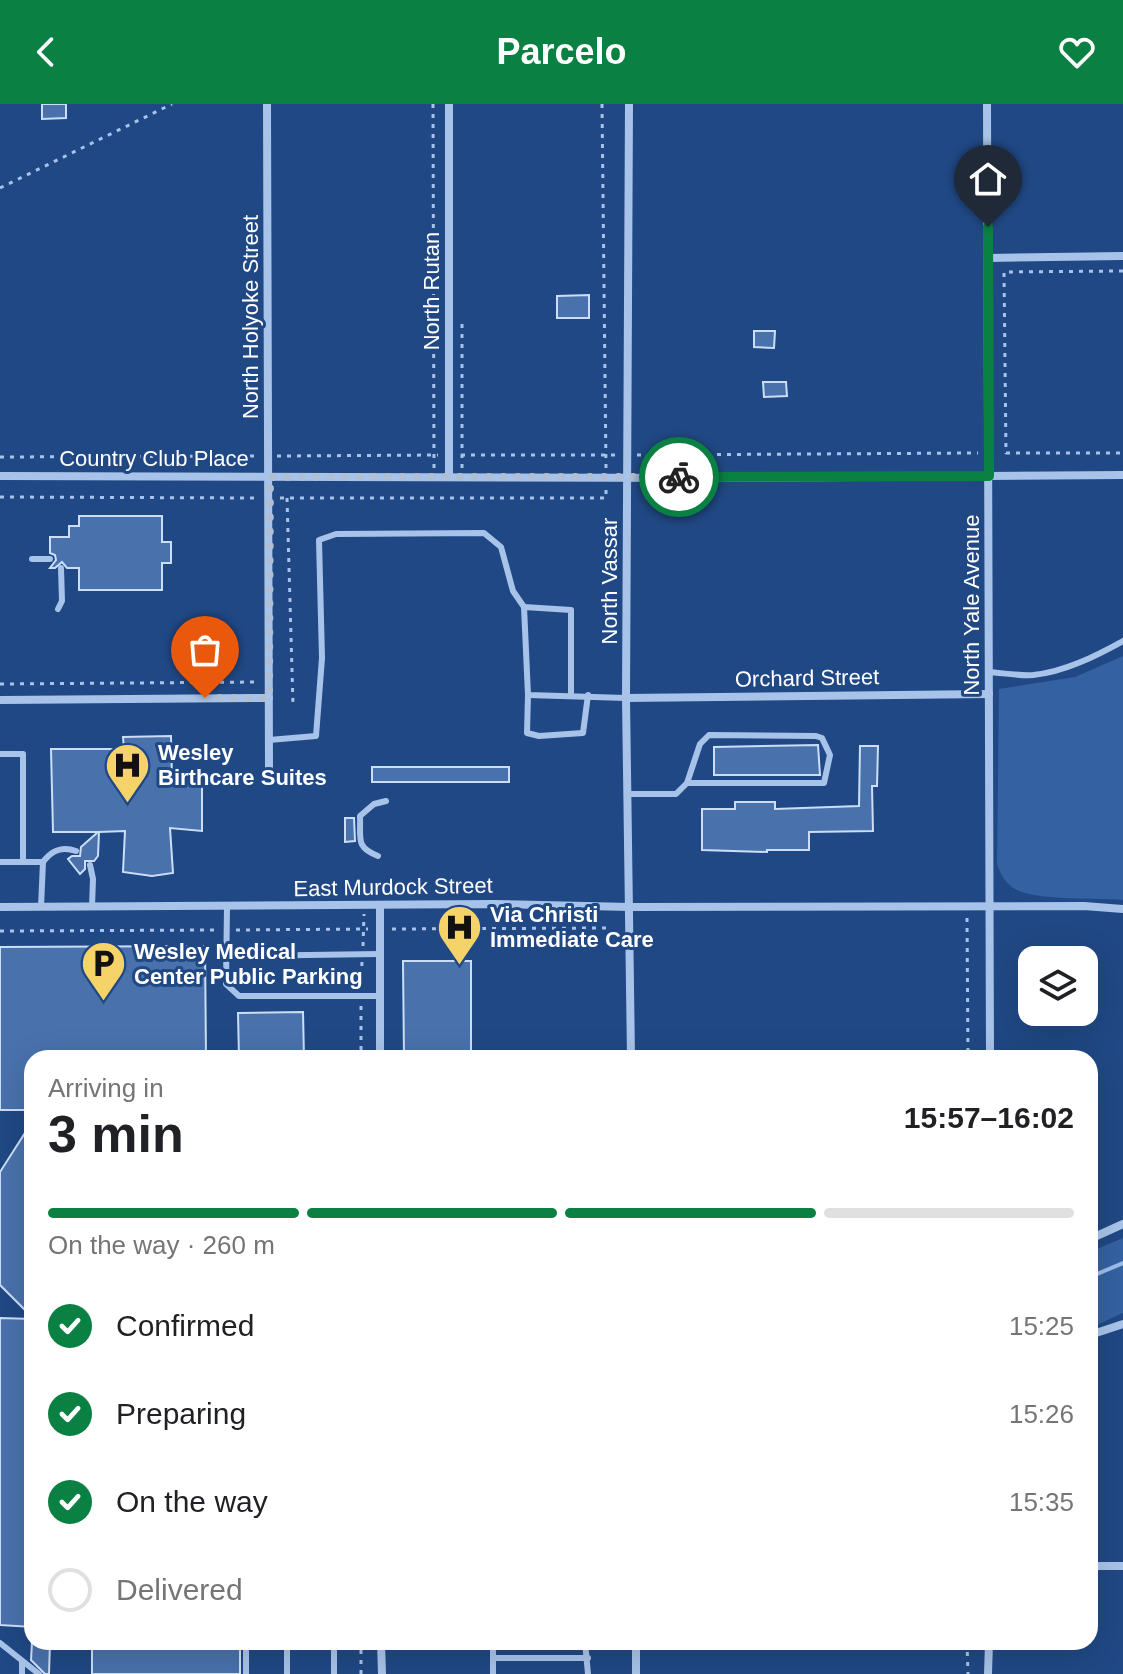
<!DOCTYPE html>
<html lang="en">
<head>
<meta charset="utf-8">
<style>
	body { margin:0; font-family:Arial,sans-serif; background:#f6f6f6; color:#202124; height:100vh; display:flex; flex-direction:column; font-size:30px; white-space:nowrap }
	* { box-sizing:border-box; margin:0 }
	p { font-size:26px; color:#757577 }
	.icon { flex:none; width:44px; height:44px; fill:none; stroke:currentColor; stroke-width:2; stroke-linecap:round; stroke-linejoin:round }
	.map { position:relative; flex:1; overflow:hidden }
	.panel { position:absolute; left:24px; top:946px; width:1074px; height:600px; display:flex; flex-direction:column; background:#fff; border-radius:24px; box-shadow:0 8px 32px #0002 }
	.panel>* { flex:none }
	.tools { position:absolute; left:1018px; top:842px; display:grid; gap:16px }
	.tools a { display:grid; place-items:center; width:80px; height:80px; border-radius:16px; background:#fff; box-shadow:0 8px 32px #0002; font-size:40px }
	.pin { position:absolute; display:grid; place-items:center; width:68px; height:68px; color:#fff; margin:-82px -34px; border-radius:50% 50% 50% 0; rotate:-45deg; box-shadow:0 0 8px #0007 }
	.pin .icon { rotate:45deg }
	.courier { position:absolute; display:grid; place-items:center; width:80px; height:80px; margin:-40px; border:6px solid #0b8043; border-radius:50%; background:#fff; color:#222; box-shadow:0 2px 10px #0007 }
	.overview em { font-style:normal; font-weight:700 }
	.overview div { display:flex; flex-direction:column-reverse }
	.overview { display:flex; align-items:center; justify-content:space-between; height:136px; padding:0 24px }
	h1 { font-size:52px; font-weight:700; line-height:60px }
	.bar { display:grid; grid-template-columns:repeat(4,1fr); gap:12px 8px; align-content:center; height:96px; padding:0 24px }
	.bar i { height:10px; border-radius:6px; background:#e0e0e0 }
	.bar .selected { background:#0b8043 }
	.bar p { grid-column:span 4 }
	ol { padding:0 24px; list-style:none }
	li { display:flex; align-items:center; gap:24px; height:88px }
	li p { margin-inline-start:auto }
	li .icon { padding:8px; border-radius:50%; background:#0b8043; color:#fff; stroke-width:4 }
	li:last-child { color:#757577 }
	li i { width:44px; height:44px; border:4px solid #e0e0e0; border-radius:50% }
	header { display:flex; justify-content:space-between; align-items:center; height:104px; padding:0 24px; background:#0b8043; color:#fff; font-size:36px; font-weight:700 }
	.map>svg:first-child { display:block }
	.green { fill:#3461a1 }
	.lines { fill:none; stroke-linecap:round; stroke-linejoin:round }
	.stream { stroke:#9bbdea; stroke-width:4 }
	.building { fill:#4971ac; stroke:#ccdef7; stroke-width:2 }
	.path { stroke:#a8c3e9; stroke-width:3; stroke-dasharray:4 6; stroke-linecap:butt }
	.service { stroke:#a8c3e9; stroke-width:6 }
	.minor { stroke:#a8c3e9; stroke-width:8 }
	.done { stroke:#b1bfd4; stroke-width:8; stroke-dasharray:0 14.4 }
	.route { stroke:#0b8043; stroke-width:10 }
	.labels { text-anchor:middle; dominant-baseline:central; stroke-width:6; stroke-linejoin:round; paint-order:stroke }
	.street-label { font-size:22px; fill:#fff; stroke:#204884 }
	.poi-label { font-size:22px; font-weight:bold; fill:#fff; stroke:#204884; text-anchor:start }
</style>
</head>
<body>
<header><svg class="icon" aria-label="back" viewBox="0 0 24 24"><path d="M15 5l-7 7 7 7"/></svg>Parcelo<svg class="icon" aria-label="heart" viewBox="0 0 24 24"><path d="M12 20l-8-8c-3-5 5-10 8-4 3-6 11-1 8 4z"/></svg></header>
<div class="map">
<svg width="1123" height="1570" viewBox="0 0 1123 1570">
	<rect width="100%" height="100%" fill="#204884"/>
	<g class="green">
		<path d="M 1123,552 L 1123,796 C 1099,794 1033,797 1015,785 C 1005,779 1001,771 997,760 L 999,585 L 1075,573 Z"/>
		<path d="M 1123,1134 L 1123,1209 L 1090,1224 L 1090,1148 Z"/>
	</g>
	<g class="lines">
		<path class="stream" d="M 1090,1173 L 1123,1159"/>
	</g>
	<g class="building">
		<path d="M 42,0 L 66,0 L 66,14 L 42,15 Z"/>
		<path d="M 589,191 L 589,214 L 557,214 L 557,192 Z"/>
		<path d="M 754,227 L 775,227 L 774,244 L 754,243 Z"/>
		<path d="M 763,278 L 786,278 L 787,292 L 764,293 Z"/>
		<path d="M 79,412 L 162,412 L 162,438 L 171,438 L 171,459 L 162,459 L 162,486 L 79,486 L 79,464 L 67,464 L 62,458 L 55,464 L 50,464 L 56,456 L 55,451 L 50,449 L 50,433 L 69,433 L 69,422 L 79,422 Z"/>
		<path d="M 171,632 L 172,675 L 202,675 L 202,727 L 170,724 L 173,769 L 152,772 L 123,768 L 125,727 L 99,728 L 98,752 L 94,757 L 85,757 L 85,765 L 80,770 L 68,755 L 72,752 L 80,752 L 81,743 L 98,728 L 53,728 L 51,645 L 124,645 L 123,633 Z"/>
		<path d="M 818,641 L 820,671 L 714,671 L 714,643 Z"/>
		<path d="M 860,642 L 878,642 L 877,682 L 872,682 L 873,727 L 809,728 L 809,746 L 767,746 L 767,748 L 702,746 L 702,705 L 735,705 L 735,698 L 775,698 L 775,705 L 859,702 Z"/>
		<rect x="372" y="663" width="137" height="15"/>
		<path d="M 345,714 L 354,714 L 355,737 L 345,738 Z"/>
		<path d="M 205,842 L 206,954 L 32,954 L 32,1006 L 0,1006 L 0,843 Z"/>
		<path d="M 403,857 L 471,857 L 471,954 L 404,954 Z"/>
		<path d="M 303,908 L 304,954 L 239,954 L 238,909 Z"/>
		<path d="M 32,1018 L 32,1213 L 0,1181 L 0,1068 Z"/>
		<path d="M 0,1214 L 32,1215 L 32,1523 L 0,1521 Z"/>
		<path d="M 32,1538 L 50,1538 L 49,1570 L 45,1570 L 31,1556 Z"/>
		<rect x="92" y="1538" width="148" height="32"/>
	</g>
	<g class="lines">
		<g class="path">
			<path d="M 433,0 L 434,364"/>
			<path d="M 602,0 L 606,364"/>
			<path d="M 0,84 L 172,0"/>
			<path d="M 1123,167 L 1004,168 L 1006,349 L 1123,349"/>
			<path d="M 462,220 L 462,364"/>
			<path d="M 461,351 L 618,351"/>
			<path d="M 637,351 L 978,349"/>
			<path d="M 277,352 L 438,351"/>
			<path d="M 0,353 L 258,352"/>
			<path d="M 0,393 L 256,394"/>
			<path d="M 280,394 L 606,394 L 606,384"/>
			<path d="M 287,394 L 293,601"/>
			<path d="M 0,580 L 257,578"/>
			<path d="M 967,814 L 968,954"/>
			<path d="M 392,825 L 609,824"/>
			<path d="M 236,826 L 368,825"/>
			<path d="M 0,827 L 216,826"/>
			<path d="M 363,842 L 364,810"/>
			<path d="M 361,882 L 362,858"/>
			<path d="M 361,902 L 361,954"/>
			<path d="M 967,1538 L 968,1570"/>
			<path d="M 361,1570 L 361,1538"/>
		</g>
		<g class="service">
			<path d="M 32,455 L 50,455"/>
			<path d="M 524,503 L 571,506 L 571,591"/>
			<path d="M 58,505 L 62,497 L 61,464"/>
			<path d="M 989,568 C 1003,569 1019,572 1033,571 C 1064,568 1096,552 1123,537"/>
			<path d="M 528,591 L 527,629 L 539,632 L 583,629 L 588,591"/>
			<path d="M 269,636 L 316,632 L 322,554 L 319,436 L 336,430 L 484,429 L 501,443 L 513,487 L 524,503 L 528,591 L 626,594"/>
			<path d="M 0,650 L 23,650 L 23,758"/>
			<path d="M 628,690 L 676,690 L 687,679 L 824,679 L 830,651 L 822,634 L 816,632 L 709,631 L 700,640 L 687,679"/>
			<path d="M 378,752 C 355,743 361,735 360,712 L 374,700 L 386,697"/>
			<path d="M 0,758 L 43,758 L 41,803"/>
			<path d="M 43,758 C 52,746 62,742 76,747"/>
			<path d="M 90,761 L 93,775 L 92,803"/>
			<path d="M 227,802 L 226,880 L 239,892 L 380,892"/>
			<path d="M 226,852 L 380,850"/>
			<path d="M 246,1538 L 246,1570"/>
			<path d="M 287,1538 L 287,1570"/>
			<path d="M 334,1538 L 334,1570"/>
			<path d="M 493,1538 L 493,1570"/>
			<path d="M 585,1538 L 588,1570"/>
			<path d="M 0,1539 L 39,1570"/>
			<path d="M 493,1554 L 588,1554"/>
			<path d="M 22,1557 L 22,1570"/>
		</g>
		<g class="minor">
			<path d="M 267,0 L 269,666"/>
			<path d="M 449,0 L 449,373"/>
			<path d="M 629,0 L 626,594 L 631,954"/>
			<path d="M 987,0 L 990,954"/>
			<path d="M 988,154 L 1123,152"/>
			<path d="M 0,372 L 719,374 L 1123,371"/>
			<path d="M 626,594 L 989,590"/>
			<path d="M 0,596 L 269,594"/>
			<path d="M 0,803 L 494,800 L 630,803 L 1084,802 L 1123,805"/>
			<path d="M 380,954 L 380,802"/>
			<path d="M 1090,1135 L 1123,1120"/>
			<path d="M 1090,1231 L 1123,1220"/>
			<path d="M 1090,1462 L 1123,1462"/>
			<path d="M 381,1538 L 382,1570"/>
			<path d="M 636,1538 L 636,1570"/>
			<path d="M 988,1570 L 989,1538"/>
		</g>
	</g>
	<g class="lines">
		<path class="done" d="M 205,594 L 269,594 L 270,373 L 679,373"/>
		<path class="route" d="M 679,373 L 989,372 L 988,123"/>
	</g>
	<defs>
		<symbol id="hospital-pin" viewBox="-11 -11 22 30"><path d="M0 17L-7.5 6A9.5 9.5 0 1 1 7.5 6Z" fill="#f6d368" stroke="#204884"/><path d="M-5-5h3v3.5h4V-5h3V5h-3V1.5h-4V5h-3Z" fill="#111"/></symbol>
		<symbol id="parking-pin" viewBox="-11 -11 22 30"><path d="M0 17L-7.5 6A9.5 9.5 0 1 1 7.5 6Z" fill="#f6d368" stroke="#204884"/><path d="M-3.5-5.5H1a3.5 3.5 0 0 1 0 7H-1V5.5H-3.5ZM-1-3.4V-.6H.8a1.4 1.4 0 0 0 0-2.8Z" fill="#111"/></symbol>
	</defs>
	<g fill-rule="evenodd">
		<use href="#hospital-pin" x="102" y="636" width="51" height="69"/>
		<use href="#hospital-pin" x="434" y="798" width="51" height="69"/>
		<use href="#parking-pin" x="78" y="834" width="51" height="69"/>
	</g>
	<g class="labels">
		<g class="street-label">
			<text transform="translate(431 187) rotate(-90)">North Rutan</text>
			<text transform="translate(250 213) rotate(-90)">North Holyoke Street</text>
			<text x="154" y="354">Country Club Place</text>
			<text transform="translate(609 477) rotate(-90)">North Vassar</text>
			<text transform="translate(971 501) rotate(-90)">North Yale Avenue</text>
			<text transform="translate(807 574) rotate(-1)">Orchard Street</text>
			<text transform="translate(393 783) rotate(-1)">East Murdock Street</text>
		</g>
		<g class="poi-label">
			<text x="158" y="648">Wesley<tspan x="158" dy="25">Birthcare Suites</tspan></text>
			<text x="490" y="810">Via Christi<tspan x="490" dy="25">Immediate Care</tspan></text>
			<text x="134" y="847">Wesley Medical<tspan x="134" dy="25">Center Public Parking</tspan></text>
		</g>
	</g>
</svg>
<div class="tools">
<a><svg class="icon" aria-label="layers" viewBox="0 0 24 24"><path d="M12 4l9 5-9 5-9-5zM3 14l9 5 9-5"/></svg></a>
</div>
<div class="pin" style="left:205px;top:594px;background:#ea580c"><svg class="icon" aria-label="bag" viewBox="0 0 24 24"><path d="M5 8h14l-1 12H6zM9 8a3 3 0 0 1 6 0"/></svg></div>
<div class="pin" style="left:988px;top:123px;background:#1f2937"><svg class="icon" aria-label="home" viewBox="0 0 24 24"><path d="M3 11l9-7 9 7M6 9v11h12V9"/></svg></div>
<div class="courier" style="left:679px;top:373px"><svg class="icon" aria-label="bike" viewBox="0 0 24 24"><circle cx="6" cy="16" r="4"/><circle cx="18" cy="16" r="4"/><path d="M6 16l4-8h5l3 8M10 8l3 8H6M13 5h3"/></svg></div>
<section class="panel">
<div class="overview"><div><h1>3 min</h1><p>Arriving in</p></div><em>15:57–16:02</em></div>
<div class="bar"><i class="selected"></i><i class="selected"></i><i class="selected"></i><i></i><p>On the way · 260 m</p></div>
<ol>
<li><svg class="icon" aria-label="check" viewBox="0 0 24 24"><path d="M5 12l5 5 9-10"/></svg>Confirmed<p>15:25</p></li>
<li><svg class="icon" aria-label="check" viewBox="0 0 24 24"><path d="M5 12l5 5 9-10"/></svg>Preparing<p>15:26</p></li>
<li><svg class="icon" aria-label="check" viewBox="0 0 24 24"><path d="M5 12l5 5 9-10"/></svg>On the way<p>15:35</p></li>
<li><i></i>Delivered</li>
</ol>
</section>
</div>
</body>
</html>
